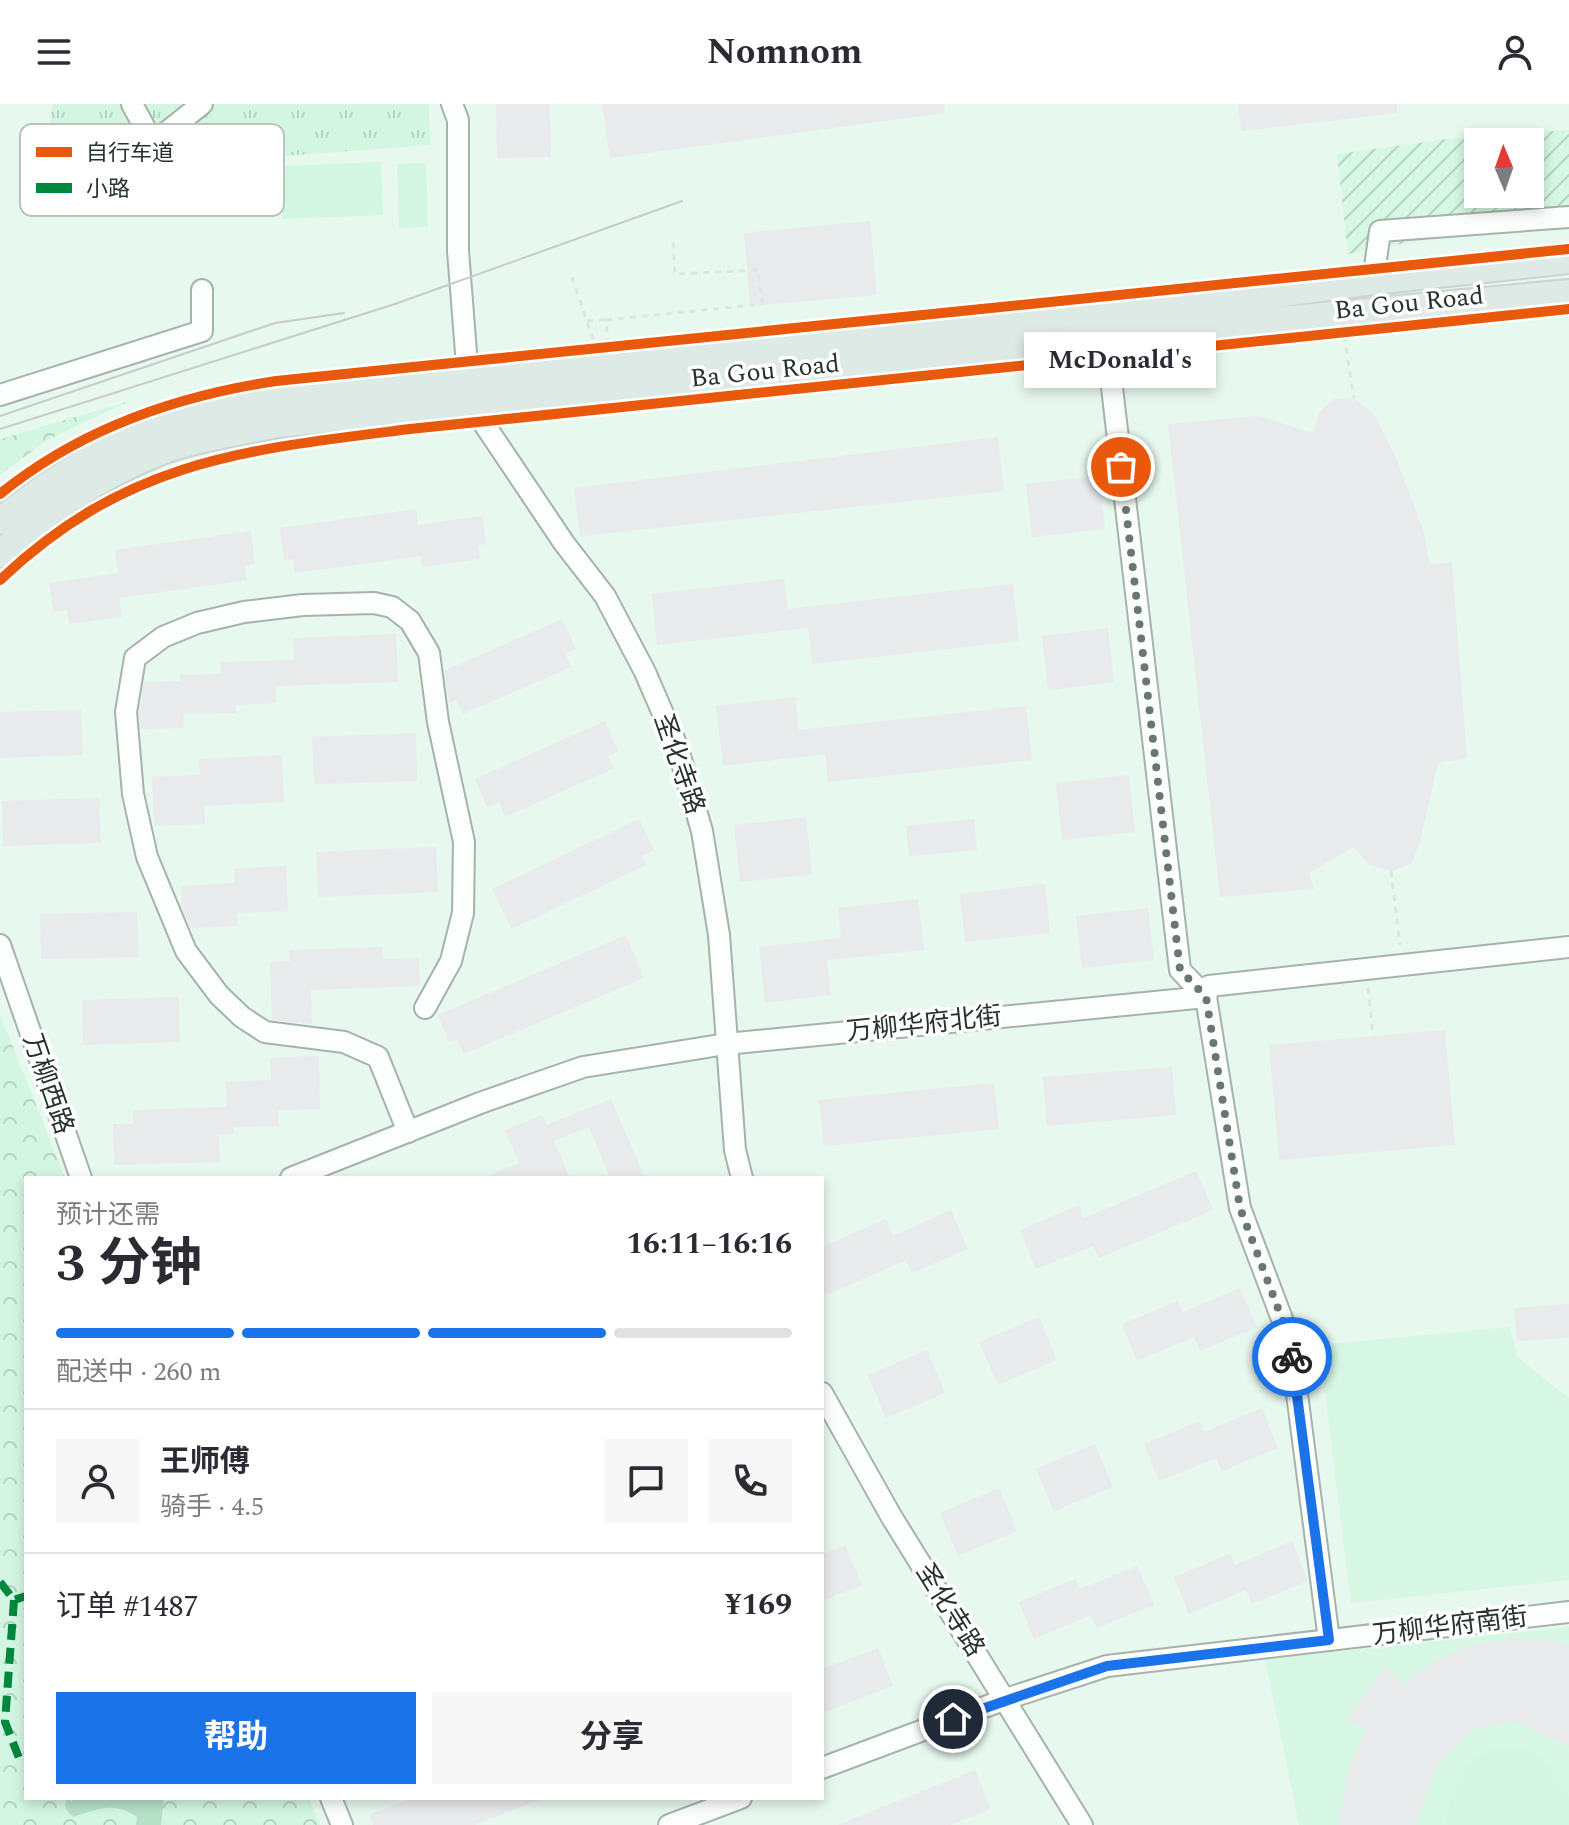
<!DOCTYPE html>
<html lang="zh">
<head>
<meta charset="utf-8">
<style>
	body { margin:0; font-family:Spectral,"Noto Sans SC",serif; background:#f7f7f7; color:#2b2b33; height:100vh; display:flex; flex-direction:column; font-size:30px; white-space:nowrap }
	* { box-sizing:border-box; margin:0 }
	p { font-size:26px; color:#7c7c81 }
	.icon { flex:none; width:44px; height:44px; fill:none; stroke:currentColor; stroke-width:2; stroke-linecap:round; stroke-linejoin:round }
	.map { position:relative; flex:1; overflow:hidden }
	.details { position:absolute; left:24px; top:1072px; width:800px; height:624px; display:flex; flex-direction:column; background:#fff; border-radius:0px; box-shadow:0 4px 12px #0003 }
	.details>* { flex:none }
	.needle { width:52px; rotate:358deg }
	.controls { position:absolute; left:1464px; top:24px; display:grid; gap:16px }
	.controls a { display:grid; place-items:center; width:80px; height:80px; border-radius:0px; background:#fff; box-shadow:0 4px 12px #0003; font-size:40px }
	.pin { position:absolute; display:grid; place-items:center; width:68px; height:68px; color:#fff; margin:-34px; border:4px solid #fff; border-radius:50%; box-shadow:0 2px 8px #0007 }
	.courier { position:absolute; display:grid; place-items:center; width:80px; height:80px; margin:-40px; border:6px solid #1a73e8; border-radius:50%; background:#fff; color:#222; box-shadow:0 2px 10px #0007 }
	.bubble { position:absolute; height:56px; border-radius:0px; background:#fff; box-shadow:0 4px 12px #0003; font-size:26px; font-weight:700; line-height:56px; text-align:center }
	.head em { font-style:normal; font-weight:700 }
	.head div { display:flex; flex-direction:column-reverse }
	.head { display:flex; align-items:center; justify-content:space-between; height:136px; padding:0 32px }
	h1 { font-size:52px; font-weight:700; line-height:60px }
	.bar { display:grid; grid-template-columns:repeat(4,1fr); gap:12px 8px; align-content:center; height:96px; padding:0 32px }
	.bar i { height:10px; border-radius:6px; background:#e1e1e2 }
	.bar .on { background:#1a73e8 }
	.bar p { grid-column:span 4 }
	.line { display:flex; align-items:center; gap:20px; padding:0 32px; border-top:2px solid #e1e1e2 }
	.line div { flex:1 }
	.round { display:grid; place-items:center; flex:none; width:84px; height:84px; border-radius:0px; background:#f7f7f7 }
	.button { display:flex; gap:16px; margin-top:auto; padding:16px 32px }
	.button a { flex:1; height:92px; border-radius:0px; background:#1a73e8; color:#fff; font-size:32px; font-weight:700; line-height:92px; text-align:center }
	.button a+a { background:#f7f7f7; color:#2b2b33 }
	header { display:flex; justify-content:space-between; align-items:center; height:104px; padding:0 32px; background:#fff; font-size:36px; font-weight:700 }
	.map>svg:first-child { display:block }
	.built { fill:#d6f7e4 }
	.industrial { fill:url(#industrial-furrows); fill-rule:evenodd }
	.grass { fill:url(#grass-tufts) }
	.forest { fill:url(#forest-crowns) }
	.pitch { fill:#d3f6e2 }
	.water { fill:#b6e0c8 }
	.building { fill:#e8eaec }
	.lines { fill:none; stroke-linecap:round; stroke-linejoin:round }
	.minor-casing { stroke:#a6b3ab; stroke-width:24 }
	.major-casing { stroke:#cbd4ce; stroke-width:30 }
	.path { stroke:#dfe5e2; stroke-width:3; stroke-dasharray:6 6; stroke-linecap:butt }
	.minor { stroke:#fbfefc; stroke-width:20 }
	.major { stroke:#deeae5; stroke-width:26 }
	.tram { stroke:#c7cbc9; stroke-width:2 }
	.quiet { stroke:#00873e; stroke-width:8; stroke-dasharray:16 8; stroke-linecap:butt }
	.cycleway-casing { stroke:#fff; stroke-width:15 }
	.cycleway { stroke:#e8590c; stroke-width:10 }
	.done { stroke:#69786f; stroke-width:8; stroke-dasharray:0 14.4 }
	.route { stroke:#1a73e8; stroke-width:10 }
	.labels { text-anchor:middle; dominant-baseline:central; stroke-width:7; stroke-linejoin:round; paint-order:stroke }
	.street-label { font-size:26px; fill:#25332b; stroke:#fff }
	.key { fill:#fff; stroke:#bec2bf; stroke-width:2 }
	.key-label { font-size:22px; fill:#25332b }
</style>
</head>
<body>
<header><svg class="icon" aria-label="menu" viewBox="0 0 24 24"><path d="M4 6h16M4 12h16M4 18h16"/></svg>Nomnom<svg class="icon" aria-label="person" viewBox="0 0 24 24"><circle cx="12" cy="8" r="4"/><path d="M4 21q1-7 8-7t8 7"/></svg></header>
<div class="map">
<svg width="1569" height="1721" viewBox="0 0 1569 1721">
	<defs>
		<pattern id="industrial-furrows" width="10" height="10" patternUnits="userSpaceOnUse" patternTransform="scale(2)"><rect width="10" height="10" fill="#d6f7e4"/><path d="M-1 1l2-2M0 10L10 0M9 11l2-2" fill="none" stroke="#b8d4c4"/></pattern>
		<pattern id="grass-tufts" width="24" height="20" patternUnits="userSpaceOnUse" patternTransform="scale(2)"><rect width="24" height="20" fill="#d3f6e2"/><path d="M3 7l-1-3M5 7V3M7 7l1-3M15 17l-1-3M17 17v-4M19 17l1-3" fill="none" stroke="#b5d3c2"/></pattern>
		<pattern id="forest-crowns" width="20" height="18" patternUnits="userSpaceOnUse" patternTransform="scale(2)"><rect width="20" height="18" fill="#d3f6e2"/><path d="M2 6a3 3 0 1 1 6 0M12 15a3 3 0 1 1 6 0" fill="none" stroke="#b5d3c2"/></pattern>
	</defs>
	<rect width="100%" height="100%" fill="#e7f8ee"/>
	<g class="built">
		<path d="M 1510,1223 L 1517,1253 L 1569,1294 L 1569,1476 L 1351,1499 L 1319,1241 Z"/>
		<path d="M 1569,1523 L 1569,1721 L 1299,1721 L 1265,1555 Z"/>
	</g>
	<path class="industrial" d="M 1569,26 L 1569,123 L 1466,128 L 1348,150 L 1337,50 L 1463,33 ZM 1478,38 L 1530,38 L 1530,90 L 1478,90 Z"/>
	<path class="grass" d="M 52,0 L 429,0 L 430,41 L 45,70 Z"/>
	<g class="forest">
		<path d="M 130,297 L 47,336 L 0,371 L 0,335 Z"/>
		<path d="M 0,910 L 65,1074 L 26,1074 L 26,1694 L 309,1694 L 320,1721 L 0,1721 Z"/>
	</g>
	<g class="pitch">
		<path d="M 381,58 L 383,111 L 283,115 L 280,62 Z"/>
		<path d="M 426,59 L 428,123 L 399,124 L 397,60 Z"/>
		<path d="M 1508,1642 L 1529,1645 L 1546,1658 L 1569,1694 L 1569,1721 L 1444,1721 C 1451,1685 1468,1645 1508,1642 Z"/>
	</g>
	<path class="water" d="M 74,1694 C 105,1694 135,1697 164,1694 L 161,1721 L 136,1721 L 137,1713 C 114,1697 98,1705 73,1713 C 67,1707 63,1703 67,1695 L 72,1697 Z"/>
	<g class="building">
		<path d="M 496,0 L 550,0 L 551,53 L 497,54 Z"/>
		<path d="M 602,0 L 944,0 L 945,9 L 610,54 Z"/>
		<path d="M 1238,0 L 1397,0 L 1397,9 L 1241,27 Z"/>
		<path d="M 870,117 L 877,191 L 750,202 L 744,129 Z"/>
		<path d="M 1354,294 L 1375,311 L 1394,349 L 1423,426 L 1430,460 L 1452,459 L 1467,654 L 1438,659 L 1420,737 L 1411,760 L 1391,767 L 1369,761 L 1354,743 L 1309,769 L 1314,785 L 1220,793 L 1168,320 L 1259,312 L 1312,329 L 1320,308 L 1334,295 Z"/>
		<path d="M 998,333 L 1004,387 L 580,432 L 574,384 Z"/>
		<path d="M 1099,372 L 1105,425 L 1032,433 L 1026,380 Z"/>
		<path d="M 416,405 L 418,421 L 482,412 L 486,440 L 478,441 L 480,455 L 422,463 L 421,452 L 295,469 L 293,455 L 284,456 L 280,424 Z"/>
		<path d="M 251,427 L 255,460 L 245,462 L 247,476 L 119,494 L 122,513 L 69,520 L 67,506 L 54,508 L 49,479 L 118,469 L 115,446 Z"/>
		<path d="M 784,475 L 788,505 L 1013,480 L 1019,537 L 812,560 L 808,524 L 657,541 L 652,490 Z"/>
		<path d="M 562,515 L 576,545 L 565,550 L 571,563 L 463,610 L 456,596 L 449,599 L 444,567 Z"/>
		<path d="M 1108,524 L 1114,578 L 1048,586 L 1042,532 Z"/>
		<path d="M 396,530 L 398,578 L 276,582 L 276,599 L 235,601 L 236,609 L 183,610 L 184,624 L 140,625 L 139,609 L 144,578 L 180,577 L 180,571 L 221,570 L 220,558 L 294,556 L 293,534 Z"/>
		<path d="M 795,593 L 799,626 L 1026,602 L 1032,656 L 828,678 L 825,650 L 723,662 L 716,602 Z"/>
		<path d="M 81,606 L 83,651 L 0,654 L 0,608 Z"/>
		<path d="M 605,617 L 618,647 L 608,652 L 614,664 L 505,713 L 499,698 L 487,703 L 475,675 Z"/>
		<path d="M 416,629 L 417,677 L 314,680 L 312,633 Z"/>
		<path d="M 282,651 L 284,698 L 204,702 L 205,720 L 154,722 L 152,673 L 200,671 L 199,655 Z"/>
		<path d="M 1129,671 L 1135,728 L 1062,736 L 1056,679 Z"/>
		<path d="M 99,694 L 101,739 L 3,742 L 2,697 Z"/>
		<path d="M 806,713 L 812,770 L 740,778 L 734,721 Z"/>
		<path d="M 639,715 L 654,746 L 642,752 L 646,761 L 512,825 L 492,785 Z"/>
		<path d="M 974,715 L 977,746 L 909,752 L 906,722 Z"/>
		<path d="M 436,743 L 438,788 L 318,793 L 316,748 Z"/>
		<path d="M 286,762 L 288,807 L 237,809 L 238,822 L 191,824 L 182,803 L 181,782 L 235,779 L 234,765 Z"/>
		<path d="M 1045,780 L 1050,829 L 965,838 L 960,790 Z"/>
		<path d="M 918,795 L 924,846 L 827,856 L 831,891 L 765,899 L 759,843 L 841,834 L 838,804 Z"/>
		<path d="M 1148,804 L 1154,856 L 1082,864 L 1076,812 Z"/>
		<path d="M 137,808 L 139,853 L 41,855 L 40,810 Z"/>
		<path d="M 626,831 L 644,874 L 464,950 L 457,935 L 449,938 L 438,911 Z"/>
		<path d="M 382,843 L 383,855 L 419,854 L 420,882 L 311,886 L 312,920 L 272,916 L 270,858 L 290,857 L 289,846 Z"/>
		<path d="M 179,893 L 180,938 L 83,941 L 82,896 Z"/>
		<path d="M 1445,926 L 1455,1041 L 1279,1056 L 1269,941 Z"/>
		<path d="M 319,952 L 320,1005 L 278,1006 L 279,1022 L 233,1023 L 234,1030 L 219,1030 L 220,1058 L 114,1061 L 113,1020 L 133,1020 L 133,1006 L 227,1003 L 226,978 L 271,976 L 270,954 Z"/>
		<path d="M 1172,963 L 1176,1011 L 1047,1022 L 1043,973 Z"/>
		<path d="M 994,979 L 999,1025 L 824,1042 L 819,996 Z"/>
		<path d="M 611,995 L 645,1074 L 610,1074 L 589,1023 L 554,1037 L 570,1074 L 483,1074 L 519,1059 L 505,1026 L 542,1011 L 547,1021 Z"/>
		<path d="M 1196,1067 L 1213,1106 L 1099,1154 L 1093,1142 L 1036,1165 L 1020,1126 L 1079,1101 L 1084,1114 Z"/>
		<path d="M 951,1106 L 968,1145 L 912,1169 L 906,1156 L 822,1193 L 822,1143 L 886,1115 L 893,1132 Z"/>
		<path d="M 1240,1184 L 1257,1223 L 1200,1247 L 1194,1233 L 1137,1257 L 1122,1220 L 1178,1197 L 1183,1208 Z"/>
		<path d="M 1569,1200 L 1569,1234 L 1517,1237 L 1514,1204 Z"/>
		<path d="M 1039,1213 L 1057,1256 L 998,1281 L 979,1238 Z"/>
		<path d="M 927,1246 L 945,1289 L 886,1314 L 868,1271 Z"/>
		<path d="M 1262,1304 L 1278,1344 L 1222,1367 L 1216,1354 L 1159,1377 L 1144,1340 L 1200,1317 L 1204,1328 Z"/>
		<path d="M 1095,1340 L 1113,1383 L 1054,1407 L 1036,1365 Z"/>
		<path d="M 999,1384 L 1017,1427 L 958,1452 L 940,1409 Z"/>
		<path d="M 1292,1437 L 1308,1477 L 1252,1500 L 1246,1486 L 1189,1510 L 1174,1473 L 1230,1450 L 1235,1461 Z"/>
		<path d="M 845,1441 L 862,1481 L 822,1497 L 822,1451 Z"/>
		<path d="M 1137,1462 L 1154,1501 L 1097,1524 L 1091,1511 L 1034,1535 L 1019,1498 L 1075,1475 L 1080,1485 Z"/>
		<path d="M 1507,1535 L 1552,1536 L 1569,1541 L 1569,1642 L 1513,1617 L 1471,1626 L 1436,1664 L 1415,1721 L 1339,1721 L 1347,1671 L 1365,1626 L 1347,1614 L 1386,1563 L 1404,1580 L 1435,1556 L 1468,1542 Z"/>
		<path d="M 878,1544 L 893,1582 L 822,1609 L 822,1565 Z"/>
		<path d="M 975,1666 L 991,1705 L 950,1721 L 838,1721 Z"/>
		<path d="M 412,1694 L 542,1694 L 542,1695 L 474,1721 L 373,1721 L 369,1711 Z"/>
	</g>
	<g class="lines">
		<defs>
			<g id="minor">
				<path d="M 132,0 L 153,39 L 202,0"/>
				<path d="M 452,0 L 458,16 L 458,147 L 470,299 L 564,439 L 605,492 L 645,568 L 677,642 L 702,727 L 719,831 L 735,1046 L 742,1074"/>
				<path d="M 1373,177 L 1380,127 L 1569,113"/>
				<path d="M 1106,232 L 1180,866 L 1206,893 L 1240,1104 L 1290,1236 L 1329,1536"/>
				<path d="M 0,291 L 202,227 L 202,186"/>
				<path d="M 0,841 L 81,1074"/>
				<path d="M 408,1028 L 378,953 L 344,938 L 265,928 L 242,913 L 219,891 L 186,847 L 147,753 L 133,690 L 126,608 L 135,554 L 163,533 L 197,519 L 244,508 L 303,501 L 374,499 L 392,503 L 410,517 L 429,549 L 438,618 L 464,738 L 463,809 L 451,857 L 425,904"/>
				<path d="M 291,1074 L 480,999 L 583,963 L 726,940 L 1206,893 L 1209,882 L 1569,843"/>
				<path d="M 822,1289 L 891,1412 L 1082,1721"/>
				<path d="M 822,1664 L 1006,1595 L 1107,1562 L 1569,1508"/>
				<path d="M 331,1694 L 342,1721"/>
				<path d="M 669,1721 L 741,1694"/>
			</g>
			<g id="major">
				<path d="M 0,417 C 52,375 113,338 177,318 C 206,309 237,303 267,298 L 1157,206 L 1373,177 L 1569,156"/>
				<path d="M 0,450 C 47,407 100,372 159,348 C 196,334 239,328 278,320 L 1159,227 L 1569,189"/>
			</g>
		</defs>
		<use href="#minor" class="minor-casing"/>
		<use href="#major" class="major-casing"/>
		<g class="path">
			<path d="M 572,173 L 595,241"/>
			<path d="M 587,217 L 606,216"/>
			<path d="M 1344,232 L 1354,294"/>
			<path d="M 608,240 L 606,216 L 762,200 L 758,166 L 675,170 L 673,138"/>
			<path d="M 1391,767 L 1400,841"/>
			<path d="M 1368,884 L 1373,932"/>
		</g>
		<use href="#minor" class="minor"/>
		<use href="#major" class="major"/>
		<g class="tram">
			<path d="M 0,312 L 275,219 L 344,209"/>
			<path d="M 0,325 L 395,200 L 682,97"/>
		</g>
		<g class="quiet">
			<path d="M 0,1478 L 14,1496 L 26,1492"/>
			<path d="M 14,1496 L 5,1618 L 21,1659"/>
		</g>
		<defs>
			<g id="cycleway">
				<path d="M 0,390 C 80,325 175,292 276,277 L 1569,145"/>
				<path d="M 0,476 C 128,355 245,346 410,325 L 1569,205"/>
			</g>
		</defs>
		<use href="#cycleway" class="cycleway-casing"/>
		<use href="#cycleway" class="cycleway"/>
	</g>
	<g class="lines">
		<path class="done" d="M 1121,363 L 1180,866 L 1206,893 L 1240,1104 L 1290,1236 L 1292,1253"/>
		<path class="route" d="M 953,1615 L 1107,1562 L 1329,1536 L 1292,1253"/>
	</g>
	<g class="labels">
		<g class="street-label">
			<text transform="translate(1409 199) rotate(-6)">Ba Gou Road</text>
			<text transform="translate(765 267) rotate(-6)">Ba Gou Road</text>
			<text transform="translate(679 660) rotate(71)">圣化寺路</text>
			<text transform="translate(924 920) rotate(-6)">万柳华府北街</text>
			<text transform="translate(48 980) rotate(71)">万柳西路</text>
			<text transform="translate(950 1506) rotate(58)">圣化寺路</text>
			<text transform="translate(1450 1522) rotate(-7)">万柳华府南街</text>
		</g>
	</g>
	<rect x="20" y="20" width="264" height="92" rx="12" class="key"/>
	<rect x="36" y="43" width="36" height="10" fill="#e8590c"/>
	<rect x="36" y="79" width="36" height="10" fill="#00873e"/>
	<g class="key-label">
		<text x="86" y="56">自行车道</text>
		<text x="86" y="92">小路</text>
	</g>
</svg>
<div class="controls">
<a><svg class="needle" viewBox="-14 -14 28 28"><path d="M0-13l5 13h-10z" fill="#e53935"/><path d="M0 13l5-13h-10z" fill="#7c7c81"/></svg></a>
</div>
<div class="pin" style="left:1121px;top:363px;background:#ea580c"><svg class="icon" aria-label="bag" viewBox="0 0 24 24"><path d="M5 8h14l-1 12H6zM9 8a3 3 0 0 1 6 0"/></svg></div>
<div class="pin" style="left:953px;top:1615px;background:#1f2937"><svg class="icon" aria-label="home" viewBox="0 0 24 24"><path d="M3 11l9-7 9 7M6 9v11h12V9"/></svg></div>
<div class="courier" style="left:1292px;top:1253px"><svg class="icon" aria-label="bike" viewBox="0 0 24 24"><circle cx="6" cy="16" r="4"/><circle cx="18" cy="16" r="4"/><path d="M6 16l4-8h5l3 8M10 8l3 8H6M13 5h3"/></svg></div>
<div class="bubble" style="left:1024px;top:228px;width:192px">McDonald's</div>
<section class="details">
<div class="head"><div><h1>3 分钟</h1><p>预计还需</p></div><em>16:11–16:16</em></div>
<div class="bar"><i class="on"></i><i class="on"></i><i class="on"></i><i></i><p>配送中 · 260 m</p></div>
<div class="line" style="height:144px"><a class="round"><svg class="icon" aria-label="person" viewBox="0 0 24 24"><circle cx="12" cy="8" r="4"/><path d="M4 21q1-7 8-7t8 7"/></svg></a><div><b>王师傅</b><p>骑手 · 4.5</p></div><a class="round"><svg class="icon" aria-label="chat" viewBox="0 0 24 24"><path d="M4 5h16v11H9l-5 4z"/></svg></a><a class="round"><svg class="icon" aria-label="phone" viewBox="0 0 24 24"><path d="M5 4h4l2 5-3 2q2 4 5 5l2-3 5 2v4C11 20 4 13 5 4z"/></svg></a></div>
<div class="line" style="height:104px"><div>订单 #1487</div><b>¥169</b></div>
<div class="button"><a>帮助</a><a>分享</a></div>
</section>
</div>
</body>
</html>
